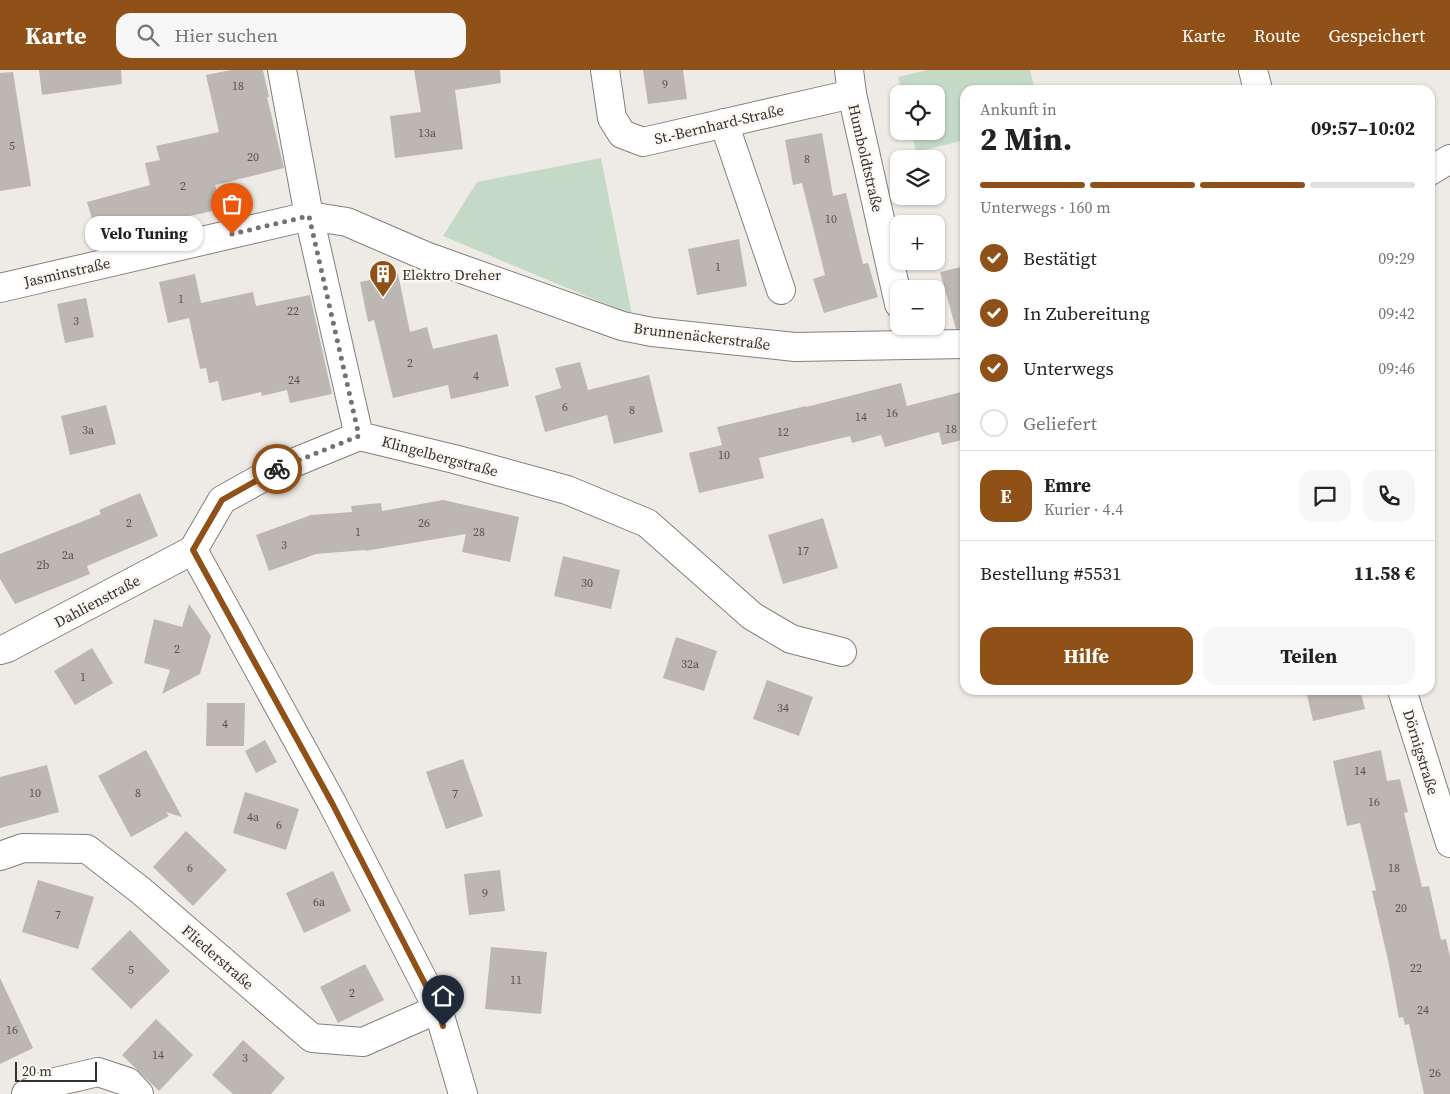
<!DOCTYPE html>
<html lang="de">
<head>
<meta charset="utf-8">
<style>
	body { margin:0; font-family:"Source Serif 4",serif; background:#f6f6f6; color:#222; height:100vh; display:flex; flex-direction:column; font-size:19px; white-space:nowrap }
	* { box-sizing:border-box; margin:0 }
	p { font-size:16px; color:#767676 }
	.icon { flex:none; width:28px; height:28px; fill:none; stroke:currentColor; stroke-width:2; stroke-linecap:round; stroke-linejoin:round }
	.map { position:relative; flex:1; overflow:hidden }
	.sheet { position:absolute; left:960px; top:15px; width:475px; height:610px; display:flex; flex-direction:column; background:#fff; border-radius:15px; box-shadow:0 1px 4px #0004 }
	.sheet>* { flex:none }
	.fabs { position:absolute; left:890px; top:15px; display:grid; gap:10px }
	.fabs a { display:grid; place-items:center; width:55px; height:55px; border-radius:10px; background:#fff; box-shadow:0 1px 4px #0004; font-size:25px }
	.scale { position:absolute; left:15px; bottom:12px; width:82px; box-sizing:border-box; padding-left:5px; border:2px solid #343230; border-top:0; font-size:14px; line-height:18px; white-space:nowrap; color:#343230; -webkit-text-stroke:4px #fbf7f2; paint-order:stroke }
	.pin { position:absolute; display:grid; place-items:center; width:42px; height:42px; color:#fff; margin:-51px -21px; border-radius:50% 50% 50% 0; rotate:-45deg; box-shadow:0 0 5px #0007 }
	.pin .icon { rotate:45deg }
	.courier { position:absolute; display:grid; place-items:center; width:50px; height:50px; margin:-25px; border:4px solid #905119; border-radius:50%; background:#fff; color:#222; box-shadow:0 1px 6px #0007 }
	.bubble { position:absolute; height:35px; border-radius:15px; background:#fff; box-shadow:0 1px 4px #0004; font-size:16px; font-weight:700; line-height:35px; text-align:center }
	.overview em { font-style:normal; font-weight:700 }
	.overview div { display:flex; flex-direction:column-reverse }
	.overview { display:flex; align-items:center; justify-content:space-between; height:85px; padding:0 20px }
	h1 { font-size:32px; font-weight:700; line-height:38px }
	.bar { display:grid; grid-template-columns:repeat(4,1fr); gap:8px 5px; align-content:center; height:60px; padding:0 20px }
	.bar i { height:6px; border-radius:4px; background:#e0e0e0 }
	.bar .selected { background:#905119 }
	.bar p { grid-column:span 4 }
	.line { display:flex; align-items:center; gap:12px; padding:0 20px; border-top:1px solid #e0e0e0 }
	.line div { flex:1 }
	.round { display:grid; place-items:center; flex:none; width:52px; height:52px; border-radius:15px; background:#f6f6f6 }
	ol { padding:0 20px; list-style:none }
	li { display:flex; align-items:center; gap:15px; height:55px }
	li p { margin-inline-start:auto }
	li .icon { padding:5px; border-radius:50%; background:#905119; color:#fff; stroke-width:4 }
	li:last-child { color:#767676 }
	li i { width:28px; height:28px; border:2px solid #e0e0e0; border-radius:50% }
	.cta { display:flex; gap:10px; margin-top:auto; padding:10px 20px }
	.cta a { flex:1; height:58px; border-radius:15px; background:#905119; color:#fff; font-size:20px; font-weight:700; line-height:58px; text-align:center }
	.cta a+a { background:#f6f6f6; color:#222 }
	header { display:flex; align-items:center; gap:30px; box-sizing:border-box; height:70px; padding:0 25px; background:#905119; color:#fff }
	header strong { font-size:24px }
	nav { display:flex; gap:28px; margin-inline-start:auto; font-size:18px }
	.search { width:350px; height:45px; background:#f6f6f6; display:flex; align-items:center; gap:12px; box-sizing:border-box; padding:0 18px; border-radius:15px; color:#767676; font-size:19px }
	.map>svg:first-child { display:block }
	.green { fill:#c5dac6 }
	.building { fill:#bdb7b3 }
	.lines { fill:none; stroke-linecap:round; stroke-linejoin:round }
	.minor-casing { stroke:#83807b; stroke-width:30 }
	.minor { stroke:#fff; stroke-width:28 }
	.done { stroke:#75726f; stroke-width:5; stroke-dasharray:0 9 }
	.route { stroke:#905119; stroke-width:6 }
	.labels { text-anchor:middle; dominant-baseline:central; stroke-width:5; stroke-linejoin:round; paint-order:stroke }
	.number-label { font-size:12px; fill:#565351 }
	.street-label { font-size:15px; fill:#343230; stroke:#fbf7f2 }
	.poi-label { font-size:15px; fill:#343230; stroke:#fbf7f2; text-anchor:start }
</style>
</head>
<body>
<header>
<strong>Karte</strong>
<div class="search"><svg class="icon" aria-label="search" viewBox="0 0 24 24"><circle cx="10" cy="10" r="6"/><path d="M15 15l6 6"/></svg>Hier suchen</div>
<nav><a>Karte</a><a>Route</a><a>Gespeichert</a></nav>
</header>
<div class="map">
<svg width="1450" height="1024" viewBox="0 0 1450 1024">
	<rect width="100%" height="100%" fill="#eeeae5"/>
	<g class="green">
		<path d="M 927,0 L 1030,0 L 1035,20 L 965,20 L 965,70 L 916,82 L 911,61 L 936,61 L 936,24 L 902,24 L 898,7 Z"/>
		<path d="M 601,88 L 632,245 L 443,166 L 477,112 Z"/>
	</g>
	<g class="building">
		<path d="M 39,0 L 121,0 L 122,14 L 42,25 Z"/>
		<path d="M 231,0 L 263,0 L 269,27 L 267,27 L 284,98 L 215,115 L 221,139 L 159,153 L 158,149 L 97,166 L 87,132 L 150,115 L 145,93 L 160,90 L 156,76 L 219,62 L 206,5 Z"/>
		<path d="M 414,0 L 500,0 L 501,13 L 455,20 L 463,79 L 395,88 L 390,46 L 421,42 Z"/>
		<path d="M 643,0 L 683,0 L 687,29 L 648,34 Z"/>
		<path d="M 13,2 L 31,116 L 0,121 L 0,3 Z"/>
		<path d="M 822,63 L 833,126 L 846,123 L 863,194 L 868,193 L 878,227 L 824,243 L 813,209 L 825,205 L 802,113 L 793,115 L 785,70 Z"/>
		<path d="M 739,169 L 747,216 L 697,225 L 688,179 Z"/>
		<path d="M 965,196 L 965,258 L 956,259 L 940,202 Z"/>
		<path d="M 195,204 L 201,233 L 253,222 L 256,236 L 310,225 L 332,324 L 290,333 L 287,320 L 262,326 L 261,322 L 222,331 L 218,311 L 209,313 L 206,298 L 200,299 L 189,248 L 168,253 L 159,212 Z"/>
		<path d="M 398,204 L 410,262 L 427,257 L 433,279 L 497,264 L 509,316 L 451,329 L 448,315 L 393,328 L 374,250 L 368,252 L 360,212 Z"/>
		<path d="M 86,228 L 94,267 L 65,273 L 57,234 Z"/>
		<path d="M 580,292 L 588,320 L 649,305 L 663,362 L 614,374 L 607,345 L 545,362 L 535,326 L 561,318 L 555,298 Z"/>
		<path d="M 901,313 L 907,336 L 965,321 L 965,369 L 942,375 L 939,362 L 885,377 L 881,365 L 852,373 L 850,366 L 759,388 L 764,408 L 699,423 L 689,383 L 722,375 L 717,357 L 806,336 L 806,337 Z"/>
		<path d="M 106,335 L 116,374 L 70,385 L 61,346 Z"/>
		<path d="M 140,423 L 158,466 L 87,496 L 90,504 L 15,534 L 0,509 L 0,484 L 101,444 L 99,440 Z"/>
		<path d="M 443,430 L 519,447 L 510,492 L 462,482 L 466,464 L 365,481 L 365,480 L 316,484 L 269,501 L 256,465 L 311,445 L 352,442 L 351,436 L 381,433 L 382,441 Z"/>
		<path d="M 823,448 L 838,498 L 783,514 L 768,465 Z"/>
		<path d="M 563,486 L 620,500 L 611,539 L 554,526 Z"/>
		<path d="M 189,534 L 211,566 L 200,604 L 162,624 L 170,600 L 144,593 L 154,549 L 182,557 Z"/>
		<path d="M 676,567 L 717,581 L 704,621 L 663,608 Z"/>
		<path d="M 92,578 L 113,613 L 75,635 L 54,601 Z"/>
		<path d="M 767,610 L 813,627 L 799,666 L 753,649 Z"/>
		<path d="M 1306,620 L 1360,620 L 1365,639 L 1313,651 Z"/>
		<path d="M 207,633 L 245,633 L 244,676 L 206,676 Z"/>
		<path d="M 265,670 L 277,692 L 256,703 L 245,681 Z"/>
		<path d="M 146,680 L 182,747 L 166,742 L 169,746 L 131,767 L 98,706 Z"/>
		<path d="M 1381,680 L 1387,711 L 1400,709 L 1408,742 L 1404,743 L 1422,817 L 1429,816 L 1441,870 L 1446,869 L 1450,887 L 1450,1024 L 1424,1024 L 1409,954 L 1405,955 L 1403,947 L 1399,948 L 1388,890 L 1372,821 L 1376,820 L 1360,753 L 1347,756 L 1333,691 Z"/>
		<path d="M 463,689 L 483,746 L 446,759 L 426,702 Z"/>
		<path d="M 47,695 L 59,742 L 0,758 L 0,707 Z"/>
		<path d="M 245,722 L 299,739 L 286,780 L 233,763 Z"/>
		<path d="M 186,761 L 227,800 L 193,836 L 153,797 Z"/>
		<path d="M 500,800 L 505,841 L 469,845 L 464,804 Z"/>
		<path d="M 333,801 L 351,841 L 304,863 L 286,823 Z"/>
		<path d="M 38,810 L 94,827 L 78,879 L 22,862 Z"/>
		<path d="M 130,860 L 170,901 L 131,939 L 91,899 Z"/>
		<path d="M 491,877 L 547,882 L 541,944 L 485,939 Z"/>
		<path d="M 365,894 L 384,930 L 338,953 L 320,917 Z"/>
		<path d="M 0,908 L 33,978 L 0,994 Z"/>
		<path d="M 156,949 L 193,985 L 159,1021 L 122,985 Z"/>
		<path d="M 243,970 L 285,1008 L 271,1024 L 233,1024 L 212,1005 Z"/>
	</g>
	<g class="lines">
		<defs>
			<g id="minor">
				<path d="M 282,0 L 309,146 L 359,366 L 454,389 L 567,420 L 647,453 L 752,546 L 791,569 L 842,582"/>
				<path d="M 605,0 L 612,48 L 622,64 L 643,72 L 852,24"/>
				<path d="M 849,0 L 852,24 L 899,234"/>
				<path d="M 1253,0 L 1258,20"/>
				<path d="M 724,53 L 781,220"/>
				<path d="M 1430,101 L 1450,89"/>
				<path d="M 0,218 L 309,146 L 347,152 L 428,187 L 622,256 L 652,262 L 795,277 L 965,274"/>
				<path d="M 359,366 L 276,400 L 222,430 L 193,480 L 332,733 L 438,939 L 463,1024"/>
				<path d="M 0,580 L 7,578 L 193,480"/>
				<path d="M 1402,620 L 1450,773"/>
				<path d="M 0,786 L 23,778 L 87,779 L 140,820 L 312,968 L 363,972 L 438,939"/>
				<path d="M 26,1024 L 51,1013 L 98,1002 L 128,1012 L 139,1024"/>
			</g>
		</defs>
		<use href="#minor" class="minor-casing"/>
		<use href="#minor" class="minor"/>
	</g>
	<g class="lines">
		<path class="done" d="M 232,164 L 309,146 L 359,366 L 277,399"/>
		<path class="route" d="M 277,399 L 222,430 L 193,480 L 332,733 L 438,939 L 443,956"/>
	</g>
	<defs>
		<symbol id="building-pin" viewBox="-11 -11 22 30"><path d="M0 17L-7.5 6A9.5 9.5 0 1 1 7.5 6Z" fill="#905119" stroke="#fbf7f2"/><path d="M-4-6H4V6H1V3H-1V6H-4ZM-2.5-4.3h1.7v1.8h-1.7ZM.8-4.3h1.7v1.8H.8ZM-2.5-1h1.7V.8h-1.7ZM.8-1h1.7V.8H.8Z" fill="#fff"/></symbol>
	</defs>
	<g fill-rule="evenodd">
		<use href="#building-pin" x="367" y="188" width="32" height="43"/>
	</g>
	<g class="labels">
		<g class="number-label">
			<text x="665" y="14">9</text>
			<text x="238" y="16">18</text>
			<text x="427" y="63">13a</text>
			<text x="12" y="76">5</text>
			<text x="253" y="87">20</text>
			<text x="807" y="89">8</text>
			<text x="183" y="116">2</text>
			<text x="831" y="149">10</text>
			<text x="718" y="197">1</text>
			<text x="181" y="229">1</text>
			<text x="293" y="241">22</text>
			<text x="76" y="251">3</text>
			<text x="410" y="293">2</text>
			<text x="476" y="306">4</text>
			<text x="294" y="310">24</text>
			<text x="565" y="337">6</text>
			<text x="632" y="340">8</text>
			<text x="892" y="343">16</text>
			<text x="861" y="347">14</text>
			<text x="951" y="359">18</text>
			<text x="88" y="360">3a</text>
			<text x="783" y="362">12</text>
			<text x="724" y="385">10</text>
			<text x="129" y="453">2</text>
			<text x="424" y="453">26</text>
			<text x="358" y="462">1</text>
			<text x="479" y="462">28</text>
			<text x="284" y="475">3</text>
			<text x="803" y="481">17</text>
			<text x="68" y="485">2a</text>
			<text x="43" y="495">2b</text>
			<text x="587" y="513">30</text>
			<text x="177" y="579">2</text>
			<text x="690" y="594">32a</text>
			<text x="83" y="607">1</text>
			<text x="783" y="638">34</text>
			<text x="225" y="654">4</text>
			<text x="1360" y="701">14</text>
			<text x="35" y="723">10</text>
			<text x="138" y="723">8</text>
			<text x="455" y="724">7</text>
			<text x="1374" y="732">16</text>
			<text x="253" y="747">4a</text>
			<text x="279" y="755">6</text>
			<text x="190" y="798">6</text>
			<text x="1394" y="798">18</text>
			<text x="485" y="823">9</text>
			<text x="319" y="832">6a</text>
			<text x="1401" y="838">20</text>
			<text x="58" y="845">7</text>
			<text x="1416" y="898">22</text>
			<text x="131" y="900">5</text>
			<text x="516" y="910">11</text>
			<text x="352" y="923">2</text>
			<text x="1423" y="940">24</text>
			<text x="12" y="960">16</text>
			<text x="158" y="985">14</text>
			<text x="245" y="988">3</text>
			<text x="1435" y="1003">26</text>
		</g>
		<g class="street-label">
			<text transform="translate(719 54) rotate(-13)">St.-Bernhard-Straße</text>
			<text transform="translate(866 88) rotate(77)">Humboldtstraße</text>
			<text transform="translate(67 202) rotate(-13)">Jasminstraße</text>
			<text transform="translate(702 266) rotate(7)">Brunnenäckerstraße</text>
			<text transform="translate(440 386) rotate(15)">Klingelbergstraße</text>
			<text transform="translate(97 531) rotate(-28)">Dahlienstraße</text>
			<text transform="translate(1421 682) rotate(73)">Dörnigstraße</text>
			<text transform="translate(218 887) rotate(41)">Fliederstraße</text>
		</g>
		<g class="poi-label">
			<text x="402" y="204">Elektro Dreher</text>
		</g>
	</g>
</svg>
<div class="fabs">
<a><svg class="icon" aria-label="locate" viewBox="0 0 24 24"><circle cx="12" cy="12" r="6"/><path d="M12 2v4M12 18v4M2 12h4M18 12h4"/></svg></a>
<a><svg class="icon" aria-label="layers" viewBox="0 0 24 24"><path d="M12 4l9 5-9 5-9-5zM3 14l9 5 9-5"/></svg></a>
<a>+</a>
<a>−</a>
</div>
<div class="scale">20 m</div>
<div class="pin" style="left:232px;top:164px;background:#ea580c"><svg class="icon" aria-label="bag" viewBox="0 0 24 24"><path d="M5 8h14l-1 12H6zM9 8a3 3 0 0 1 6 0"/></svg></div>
<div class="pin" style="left:443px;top:956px;background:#1f2937"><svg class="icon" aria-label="home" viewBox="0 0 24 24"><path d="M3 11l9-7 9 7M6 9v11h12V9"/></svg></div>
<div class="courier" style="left:277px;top:399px"><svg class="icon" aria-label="bike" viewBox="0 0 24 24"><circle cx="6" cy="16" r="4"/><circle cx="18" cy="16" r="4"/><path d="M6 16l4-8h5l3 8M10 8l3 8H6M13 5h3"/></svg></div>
<div class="bubble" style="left:85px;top:146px;width:118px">Velo Tuning</div>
<section class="sheet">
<div class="overview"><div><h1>2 Min.</h1><p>Ankunft in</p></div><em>09:57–10:02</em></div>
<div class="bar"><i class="selected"></i><i class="selected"></i><i class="selected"></i><i></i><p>Unterwegs · 160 m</p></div>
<ol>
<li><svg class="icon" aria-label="check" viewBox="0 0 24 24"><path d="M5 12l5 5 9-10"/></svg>Bestätigt<p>09:29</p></li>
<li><svg class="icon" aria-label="check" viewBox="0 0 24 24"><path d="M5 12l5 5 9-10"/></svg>In Zubereitung<p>09:42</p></li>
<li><svg class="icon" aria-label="check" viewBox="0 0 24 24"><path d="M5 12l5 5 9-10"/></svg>Unterwegs<p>09:46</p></li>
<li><i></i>Geliefert</li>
</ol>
<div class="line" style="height:90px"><b class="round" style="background:#905119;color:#fff">E</b><div><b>Emre</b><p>Kurier · 4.4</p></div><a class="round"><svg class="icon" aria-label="chat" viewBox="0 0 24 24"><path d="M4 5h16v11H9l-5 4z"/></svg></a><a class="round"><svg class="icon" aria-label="phone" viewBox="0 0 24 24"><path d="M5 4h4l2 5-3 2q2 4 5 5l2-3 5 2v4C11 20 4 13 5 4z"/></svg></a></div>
<div class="line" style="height:65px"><div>Bestellung #5531</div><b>11.58 €</b></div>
<div class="cta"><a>Hilfe</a><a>Teilen</a></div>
</section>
</div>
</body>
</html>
